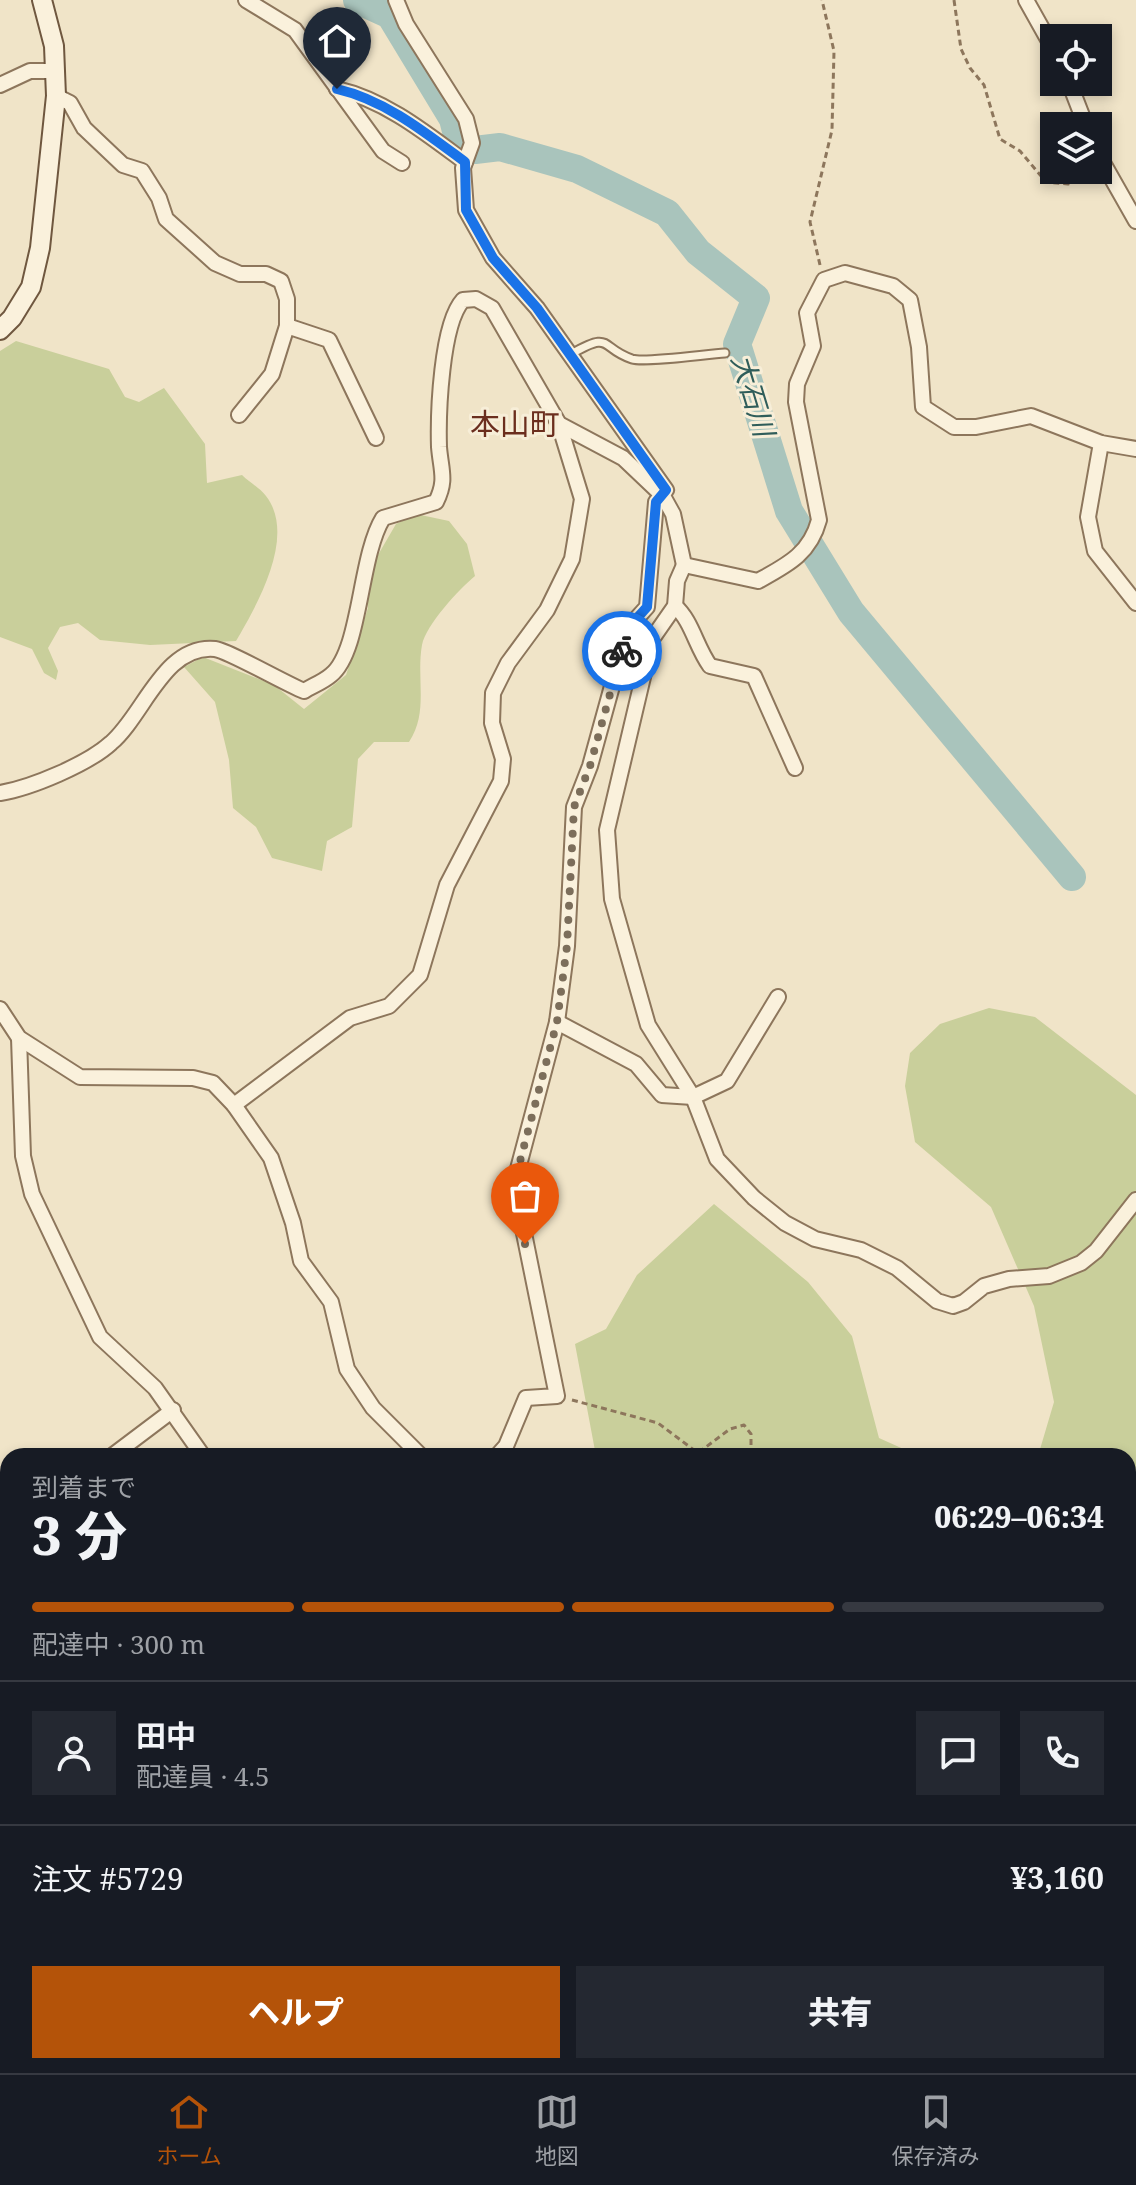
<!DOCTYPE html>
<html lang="ja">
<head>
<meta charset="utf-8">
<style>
	body { margin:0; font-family:"Noto Serif","Noto Sans JP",serif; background:#242831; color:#f1f3f6; height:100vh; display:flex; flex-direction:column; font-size:30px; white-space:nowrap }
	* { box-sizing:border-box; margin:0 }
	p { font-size:26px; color:#9ea1a6 }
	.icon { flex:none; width:44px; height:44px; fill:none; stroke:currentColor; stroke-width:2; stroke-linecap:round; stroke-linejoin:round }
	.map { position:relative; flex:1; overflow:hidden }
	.panel { position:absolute; left:0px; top:1448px; width:1136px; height:626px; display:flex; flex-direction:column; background:#171b24; border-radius:24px 24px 0 0; box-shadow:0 4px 12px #0003 }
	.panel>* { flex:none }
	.fabs { position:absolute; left:1040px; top:24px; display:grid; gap:16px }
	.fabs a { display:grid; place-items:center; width:72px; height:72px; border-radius:0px; background:#171b24; box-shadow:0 4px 12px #0003; font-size:40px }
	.pin { position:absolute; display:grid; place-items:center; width:68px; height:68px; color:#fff; margin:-82px -34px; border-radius:50% 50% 50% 0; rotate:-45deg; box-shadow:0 0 8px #0007 }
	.pin .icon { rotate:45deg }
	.courier { position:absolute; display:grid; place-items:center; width:80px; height:80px; margin:-40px; border:6px solid #1a73e8; border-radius:50%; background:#fff; color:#222; box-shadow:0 2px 10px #0007 }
	.summary em { font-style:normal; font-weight:800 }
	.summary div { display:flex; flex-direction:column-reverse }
	.summary { display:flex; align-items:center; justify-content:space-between; height:136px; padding:0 32px }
	h1 { font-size:52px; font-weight:800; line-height:60px }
	.bar { display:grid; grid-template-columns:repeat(4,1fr); gap:12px 8px; align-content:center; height:96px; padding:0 32px }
	.bar i { height:10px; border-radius:6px; background:#363941 }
	.bar .current { background:#b45309 }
	.bar p { grid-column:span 4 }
	.line { display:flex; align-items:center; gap:20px; padding:0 32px; border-top:2px solid #363941 }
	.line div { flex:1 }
	.round { display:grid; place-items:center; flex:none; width:84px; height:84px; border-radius:0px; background:#242831 }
	.cta { display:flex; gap:16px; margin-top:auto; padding:16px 32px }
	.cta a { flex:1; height:92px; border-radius:0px; background:#b45309; color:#fff; font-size:32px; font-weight:800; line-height:92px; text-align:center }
	.cta a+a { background:#242831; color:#f1f3f6 }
	.tab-bar { display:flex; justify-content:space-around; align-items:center; height:112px; border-top:2px solid #363941; background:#171b24; font-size:22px; color:#9ea1a6 }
	.tab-bar a { display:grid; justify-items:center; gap:4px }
	.tab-bar .current { color:#b45309 }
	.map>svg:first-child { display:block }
	.green { fill:#c9cf9b }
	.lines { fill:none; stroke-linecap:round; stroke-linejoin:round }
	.river { stroke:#a9c4bc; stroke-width:28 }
	.service-casing { stroke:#8d765c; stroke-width:11 }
	.minor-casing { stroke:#8d765c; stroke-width:18 }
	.secondary-casing { stroke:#6f573f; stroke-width:22 }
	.path { stroke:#8d765c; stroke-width:3; stroke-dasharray:6 4; stroke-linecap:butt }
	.service { stroke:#faf1dc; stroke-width:7 }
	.minor { stroke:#faf1dc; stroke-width:14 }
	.secondary { stroke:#faf1dc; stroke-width:18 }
	.done { stroke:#7c6e5b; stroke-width:8; stroke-dasharray:0 14.4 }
	.route { stroke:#1a73e8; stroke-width:10 }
	.labels { text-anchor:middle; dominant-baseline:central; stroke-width:6; stroke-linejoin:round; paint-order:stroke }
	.water-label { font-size:28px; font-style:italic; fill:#2f5d5a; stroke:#f7eed8 }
	.quarter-label { font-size:30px; fill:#6b2e1e; stroke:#f7eed8 }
</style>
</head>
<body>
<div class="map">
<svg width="1136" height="2073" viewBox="0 0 1136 2073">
	<rect width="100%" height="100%" fill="#f0e4c8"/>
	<g class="green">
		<path d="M 16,341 L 109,369 L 125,397 L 139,402 L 164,388 L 205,444 L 207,483 L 242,475 C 249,482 260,488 266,496 C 297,536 257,605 236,641 L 150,645 L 100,640 L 78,623 L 60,627 L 48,648 L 58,671 L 56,680 L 44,673 L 32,649 L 0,637 L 0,351 Z"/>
		<path d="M 416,514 L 449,521 L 467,544 L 475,576 C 459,589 426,625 422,645 C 416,679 429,712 409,742 L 374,742 L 358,759 L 352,827 L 327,841 L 322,871 L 272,858 L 256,827 L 233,808 L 229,760 L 215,702 L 184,667 L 203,657 L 274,685 L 304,709 L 346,675 L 368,608 L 364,579 L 396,524 Z"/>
		<path d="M 989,1008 L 1035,1017 L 1136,1095 L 1136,2073 L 570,2073 L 571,2066 L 1128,2066 L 1128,1456 L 1038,1456 L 1054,1402 L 1034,1306 L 991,1207 L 915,1142 L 905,1086 L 910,1053 L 940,1024 Z"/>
		<path d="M 714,1204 L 808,1282 L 852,1336 L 879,1438 L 919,1456 L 596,1456 L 575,1344 L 606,1329 L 637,1275 Z"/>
		<path d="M 36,2066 L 228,2066 L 234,2073 L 36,2073 Z"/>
	</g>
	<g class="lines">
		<path class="river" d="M 357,0 L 390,15 L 453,119 L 460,147 L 475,150 L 500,147 L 577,169 L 667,213 L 698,252 L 756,298 L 737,344 L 789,511 L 851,612 L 1072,877"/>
		<defs>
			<path id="service" d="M 571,354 C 613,330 599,348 632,359 C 645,363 707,354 725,353"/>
			<g id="minor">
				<path d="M 246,0 L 295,30 L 383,151 L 402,163"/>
				<path d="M 396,0 L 406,24 L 466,119 L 472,143 L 463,168 L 466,210 L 493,258 L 537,308 L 666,490 L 656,502 L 647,607 L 628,628 L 590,766 L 574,807 L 567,946 L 557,1022 L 514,1184 L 557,1396 L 526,1398 L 506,1446 L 497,1456"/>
				<path d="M 1026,0 L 1054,50"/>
				<path d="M 1069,82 L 1086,126"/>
				<path d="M 0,85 L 30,71 L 56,71"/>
				<path d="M 337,89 C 385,100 426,133 465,162"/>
				<path d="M 56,96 L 70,103 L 84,128 L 123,165 L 142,171 L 159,198 L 166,219 L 215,263 L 240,274 L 266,274 L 281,281 L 287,299 L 287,326 L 272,374 L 239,415"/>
				<path d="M 1098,154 L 1136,221"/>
				<path d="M 287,326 L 329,340 L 376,438"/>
				<path d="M 1101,443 L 1088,517 L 1095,551 L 1136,603"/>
				<path d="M 684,565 L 677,581 L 675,606 L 652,639 L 607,830 L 612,899 L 648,1025 L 693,1097 L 717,1159 L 754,1198 L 785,1223 L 815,1239 L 861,1250 L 897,1268 L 937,1301 L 953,1306 L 964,1302 L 984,1286 L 1009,1279 L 1049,1276 L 1081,1263 L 1096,1251 L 1136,1200"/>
				<path d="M 675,606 C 692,621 696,647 710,666 L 754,676 L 795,768"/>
				<path d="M 0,793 C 31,788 88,764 111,743 C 144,715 164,644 215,649 C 229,651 284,683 304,691 C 312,686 323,682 331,675 C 361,651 359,557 383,518 L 436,502 C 447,480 441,471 439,447 C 438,414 441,324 463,300 L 476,299 L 492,308 L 559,424 L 623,458 L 663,496 L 673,514 L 684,565 L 758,581 C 787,565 810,554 819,520 L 796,402 L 797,384 L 813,346 L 807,313 L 824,280 L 845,273 L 893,286 L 910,300 L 919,347 L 923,407 L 954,427 L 976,427 L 1031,416 L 1101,443 L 1136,449"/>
				<path d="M 0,1009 L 19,1038 L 80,1077 L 193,1078 L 213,1083 L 234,1105 L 271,1158 L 293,1223 L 301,1261 L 331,1302 L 347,1369 L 373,1408 L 421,1456"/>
				<path d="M 557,1022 L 636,1064 L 662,1095 L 693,1097 L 727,1081 L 778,997"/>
				<path d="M 19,1038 L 23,1156 L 32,1194 L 100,1337 L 155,1388 L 203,1456"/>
				<path d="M 234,1105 L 350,1018 L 389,1006 L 420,975 L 447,885 L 501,781 L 503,759 L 492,723 L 493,693 L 508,663 L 547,610 L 572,559 L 582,499 L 559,424"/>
				<path d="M 112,1456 L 173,1410"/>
				<path d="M 0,1560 L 8,1564"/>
				<path d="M 0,1705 L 8,1705"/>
				<path d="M 1128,1932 L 1136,1956"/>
				<path d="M 1128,1988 L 1136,1976"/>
				<path d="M 1128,2050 L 1136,2045"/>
				<path d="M 349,2066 L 350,2073"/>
				<path d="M 1062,2066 L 1085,2066"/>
				<path d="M 107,2073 L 111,2066"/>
				<path d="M 686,2073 L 689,2066"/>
				<path d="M 1024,2073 L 1039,2066"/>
			</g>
			<path id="secondary" d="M 0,330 L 12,318 L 31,287 L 40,248 L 56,96 L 54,46 L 42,0"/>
		</defs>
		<use href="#service" class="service-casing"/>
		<use href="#minor" class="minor-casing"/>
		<use href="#secondary" class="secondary-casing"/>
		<g class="path">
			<path d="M 954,0 L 961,49 L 970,68 L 984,85 L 1000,139 L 1020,151 L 1046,182 L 1068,184 L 1091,175"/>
			<path d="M 820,265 L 810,222 L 832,130 L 834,51 L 822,0"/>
			<path d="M 572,1400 L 658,1423 L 698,1453 L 730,1429 L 744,1425 L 751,1434 L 751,1456"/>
			<path d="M 0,2019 L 8,2014"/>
			<path d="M 34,2073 L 36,2066"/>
		</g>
		<use href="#service" class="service"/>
		<use href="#minor" class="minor"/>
		<use href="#secondary" class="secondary"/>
	</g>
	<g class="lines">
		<path class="done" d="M 525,1244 L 514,1184 L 557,1022 L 567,946 L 574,807 L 590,766 L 622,651"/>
		<path class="route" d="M 337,89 C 385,100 426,133 465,162 L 466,210 L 493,258 L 537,308 L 666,490 L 656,502 L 647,607 L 628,628 L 622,651"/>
	</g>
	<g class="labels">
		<g class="water-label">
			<text transform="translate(754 395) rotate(73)">大石川</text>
		</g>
		<g class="quarter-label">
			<text x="515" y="423">本山町</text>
		</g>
	</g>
</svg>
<div class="fabs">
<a><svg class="icon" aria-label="locate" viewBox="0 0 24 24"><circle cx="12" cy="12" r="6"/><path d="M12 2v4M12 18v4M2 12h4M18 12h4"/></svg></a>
<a><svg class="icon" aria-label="layers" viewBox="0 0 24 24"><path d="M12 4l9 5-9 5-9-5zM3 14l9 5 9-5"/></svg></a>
</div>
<div class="pin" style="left:525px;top:1244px;background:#ea580c"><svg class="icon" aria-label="bag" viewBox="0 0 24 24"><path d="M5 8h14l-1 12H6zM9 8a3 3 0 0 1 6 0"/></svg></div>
<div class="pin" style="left:337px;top:89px;background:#1f2937"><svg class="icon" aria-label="home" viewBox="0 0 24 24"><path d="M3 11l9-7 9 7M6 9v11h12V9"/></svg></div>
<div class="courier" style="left:622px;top:651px"><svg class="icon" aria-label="bike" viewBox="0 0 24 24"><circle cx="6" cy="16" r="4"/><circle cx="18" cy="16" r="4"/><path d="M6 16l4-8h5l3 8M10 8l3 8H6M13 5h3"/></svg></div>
<section class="panel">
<div class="summary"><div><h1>3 分</h1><p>到着まで</p></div><em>06:29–06:34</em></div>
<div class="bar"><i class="current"></i><i class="current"></i><i class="current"></i><i></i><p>配達中 · 300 m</p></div>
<div class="line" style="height:144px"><a class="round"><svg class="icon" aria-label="person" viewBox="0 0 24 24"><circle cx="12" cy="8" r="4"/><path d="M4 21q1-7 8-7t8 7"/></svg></a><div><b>田中</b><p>配達員 · 4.5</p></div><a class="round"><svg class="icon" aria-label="chat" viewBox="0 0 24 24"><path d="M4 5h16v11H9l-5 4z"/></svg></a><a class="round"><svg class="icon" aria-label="phone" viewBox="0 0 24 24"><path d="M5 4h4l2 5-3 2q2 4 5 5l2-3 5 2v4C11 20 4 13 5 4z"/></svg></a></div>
<div class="line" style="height:104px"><div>注文 #5729</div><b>¥3,160</b></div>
<div class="cta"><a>ヘルプ</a><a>共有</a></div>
</section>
</div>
<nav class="tab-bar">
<a class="current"><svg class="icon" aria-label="home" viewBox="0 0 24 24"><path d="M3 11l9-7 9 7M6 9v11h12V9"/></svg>ホーム</a>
<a><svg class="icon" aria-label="map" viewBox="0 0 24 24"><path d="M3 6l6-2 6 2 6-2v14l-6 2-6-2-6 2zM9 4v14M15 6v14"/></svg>地図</a>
<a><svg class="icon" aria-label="saved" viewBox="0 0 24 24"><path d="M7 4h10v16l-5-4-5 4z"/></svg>保存済み</a>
</nav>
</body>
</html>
